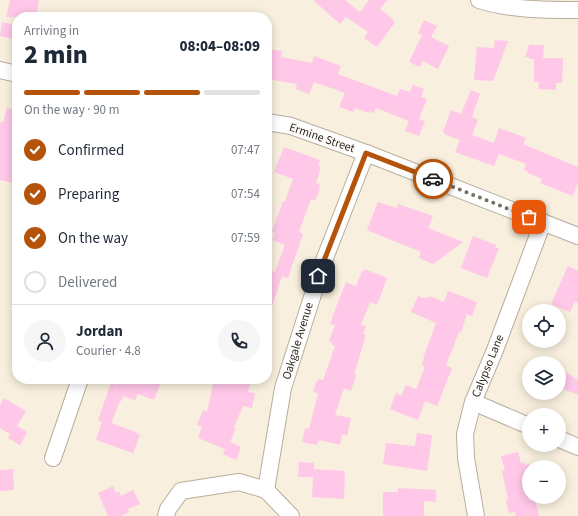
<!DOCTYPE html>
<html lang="en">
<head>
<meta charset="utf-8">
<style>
	body { margin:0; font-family:"Source Sans 3",sans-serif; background:#f6f6f7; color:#1f2937; height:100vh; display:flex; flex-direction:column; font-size:15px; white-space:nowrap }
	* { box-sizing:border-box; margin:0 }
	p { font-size:13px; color:#747a83 }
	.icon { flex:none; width:22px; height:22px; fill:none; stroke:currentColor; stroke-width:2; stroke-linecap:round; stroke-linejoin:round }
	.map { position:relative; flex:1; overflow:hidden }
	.panel { position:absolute; left:12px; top:12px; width:260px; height:372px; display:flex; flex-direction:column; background:#fff; border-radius:16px; box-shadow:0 2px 10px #0003 }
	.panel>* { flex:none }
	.buttons { position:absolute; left:522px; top:304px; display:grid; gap:8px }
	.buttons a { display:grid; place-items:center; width:44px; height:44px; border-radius:50%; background:#fff; box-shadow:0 2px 10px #0003; font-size:20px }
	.pin { position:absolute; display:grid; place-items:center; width:34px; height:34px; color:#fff; margin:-17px; border-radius:8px; box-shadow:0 2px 6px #0006 }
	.courier { position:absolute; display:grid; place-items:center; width:40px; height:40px; margin:-20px; border:3px solid #b45309; border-radius:50%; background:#fff; color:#222; box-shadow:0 1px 5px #0007 }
	.head em { font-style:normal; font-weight:800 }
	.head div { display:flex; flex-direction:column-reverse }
	.head { display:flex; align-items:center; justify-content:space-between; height:68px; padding:0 12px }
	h1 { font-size:26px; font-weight:800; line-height:30px }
	.bar { display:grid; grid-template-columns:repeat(4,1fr); gap:6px 4px; align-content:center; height:48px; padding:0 12px }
	.bar i { height:5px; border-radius:3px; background:#e0e1e3 }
	.bar .current { background:#b45309 }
	.bar p { grid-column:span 4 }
	.line { display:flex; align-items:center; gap:10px; padding:0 12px; border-top:1px solid #e0e1e3 }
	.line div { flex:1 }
	.round { display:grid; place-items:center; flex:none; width:42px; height:42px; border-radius:21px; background:#f6f6f7 }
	ol { padding:0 12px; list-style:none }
	li { display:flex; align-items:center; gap:12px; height:44px }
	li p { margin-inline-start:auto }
	li .icon { padding:4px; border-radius:50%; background:#b45309; color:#fff; stroke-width:4 }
	li:last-child { color:#747a83 }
	li i { width:22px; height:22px; border:2px solid #e0e1e3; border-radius:50% }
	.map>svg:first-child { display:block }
	.building { fill:#ffc7e8 }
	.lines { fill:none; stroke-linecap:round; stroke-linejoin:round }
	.minor-casing { stroke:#b7ae9e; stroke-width:18 }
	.minor { stroke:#fff; stroke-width:16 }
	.done { stroke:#757065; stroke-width:4; stroke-dasharray:0 7.2 }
	.route { stroke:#b45309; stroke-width:5 }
	.labels { text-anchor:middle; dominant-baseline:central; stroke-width:3; stroke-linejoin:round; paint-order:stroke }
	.street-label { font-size:12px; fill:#2e2b24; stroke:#fffdfa }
</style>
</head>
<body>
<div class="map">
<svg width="578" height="516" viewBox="0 0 578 516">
	<rect width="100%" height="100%" fill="#f8efde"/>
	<g class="building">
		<path d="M 10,0 L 39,0 L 36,17 L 6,17 Z"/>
		<path d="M 313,0 L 345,0 L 360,12 L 369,0 L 387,0 L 380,9 L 393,19 L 392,20 L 395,22 L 377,47 L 364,38 L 368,32 L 346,17 L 340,24 Z"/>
		<path d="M 424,20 L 437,26 L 431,37 L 449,46 L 438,69 L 423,61 L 420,67 L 409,62 L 422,35 L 418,33 Z"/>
		<path d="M 2,22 L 16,25 L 13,39 L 0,36 Z"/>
		<path d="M 495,40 L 508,41 L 493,81 L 474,80 L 477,47 L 494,48 Z"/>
		<path d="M 529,45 L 544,45 L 543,58 L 563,58 L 562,83 L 556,83 L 556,90 L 538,89 L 539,82 L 534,82 L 534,59 L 529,59 L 529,57 L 525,57 Z"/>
		<path d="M 267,49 L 282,51 L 281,57 L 312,63 L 314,56 L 341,66 L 338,74 L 397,96 L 400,89 L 410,92 L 413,85 L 424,89 L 421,97 L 427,99 L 419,119 L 425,121 L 419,136 L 405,131 L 409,121 L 376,108 L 374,113 L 370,111 L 369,113 L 355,108 L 353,112 L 339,107 L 345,93 L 314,82 L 309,94 L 296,89 L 297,84 L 267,79 Z"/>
		<path d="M 471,90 L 480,94 L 472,117 L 478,120 L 472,135 L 494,143 L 499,128 L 526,138 L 523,144 L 578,167 L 578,182 L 573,196 L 540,183 L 542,179 L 528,173 L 528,172 L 524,170 L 526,164 L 499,154 L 494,166 L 455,152 L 460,140 L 444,134 L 445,133 L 443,132 L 451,110 L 461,114 Z"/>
		<path d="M 7,108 L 17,110 L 17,184 L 0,180 L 0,122 L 3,122 Z"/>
		<path d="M 284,147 L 320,160 L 318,166 L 321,167 L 316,183 L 320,184 L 319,187 L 320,188 L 315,201 L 311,199 L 299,232 L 303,234 L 288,278 L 282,276 L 269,315 L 267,315 L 267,269 L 275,272 L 285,245 L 272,240 L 275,233 L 272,232 L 283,201 L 285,201 L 293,179 L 274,172 Z"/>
		<path d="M 378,202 L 397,208 L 398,204 L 433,216 L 428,228 L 463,242 L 433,264 L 419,258 L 421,252 L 367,230 Z"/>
		<path d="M 473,236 L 496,245 L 495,247 L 499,248 L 487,278 L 461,268 Z"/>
		<path d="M 568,266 L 578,271 L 578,303 L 575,301 L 570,312 L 551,304 Z"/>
		<path d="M 365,269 L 387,278 L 377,305 L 370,302 L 361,325 L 366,326 L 363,334 L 366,335 L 354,374 L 356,375 L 351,391 L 344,388 L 335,415 L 351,418 L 347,436 L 342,434 L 340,445 L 319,440 L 317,445 L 302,442 L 305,428 L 309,429 L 318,394 L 313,391 L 318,379 L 323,380 L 335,346 L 331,344 L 332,342 L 329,341 L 335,325 L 330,324 L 335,310 L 346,282 L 356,286 L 362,271 L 364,271 Z"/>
		<path d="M 448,291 L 477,302 L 472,316 L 467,314 L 461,332 L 459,332 L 446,365 L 452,368 L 437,406 L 425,401 L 418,420 L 390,409 L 396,393 L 401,396 L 406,385 L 416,389 L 425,367 L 422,365 L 424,358 L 423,358 L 436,323 L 411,312 L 418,296 L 425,298 L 425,297 L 428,298 L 430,296 L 444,302 Z"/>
		<path d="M 559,368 L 578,380 L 578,395 L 559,387 Z"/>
		<path d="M 120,379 L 162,379 L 154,400 L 138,394 L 135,400 L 123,396 L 121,401 L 120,401 L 111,423 L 136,432 L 136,433 L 140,435 L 133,453 L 96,440 L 102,422 L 98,420 L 111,383 L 117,385 Z"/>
		<path d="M 214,379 L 251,379 L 248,392 L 255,393 L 252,408 L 243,406 L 234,427 L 236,428 L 230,442 L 241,447 L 236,460 L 223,454 L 225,449 L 198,438 L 202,427 L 197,425 L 203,410 L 207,412 Z"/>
		<path d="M 4,398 L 26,411 L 17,426 L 27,432 L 20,445 L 8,438 L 10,434 L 0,428 L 0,405 Z"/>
		<path d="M 417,433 L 432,435 L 427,471 L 383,464 L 386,443 L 415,446 Z"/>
		<path d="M 518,452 L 521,463 L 524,462 L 525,465 L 529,464 L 529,500 L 535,499 L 539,516 L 516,516 L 515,512 L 509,513 L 506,500 L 508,499 L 502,471 L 505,470 L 501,456 Z"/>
		<path d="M 299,462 L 314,463 L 314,469 L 345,471 L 344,499 L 312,497 L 313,477 L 298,477 Z"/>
		<path d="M 13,469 L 14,490 L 0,491 L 0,470 Z"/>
		<path d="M 113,486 L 116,493 L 119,491 L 121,496 L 133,490 L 140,504 L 128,509 L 129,512 L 121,516 L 108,516 L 98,493 Z"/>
		<path d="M 398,488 L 436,490 L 436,502 L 424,501 L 424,516 L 383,516 L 383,492 L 398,492 Z"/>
	</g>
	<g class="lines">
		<defs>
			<g id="minor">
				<path d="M 479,0 C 511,10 545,10 578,10"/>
				<path d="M 0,70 L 17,74"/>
				<path d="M 267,122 L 291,126 L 366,153 L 578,236"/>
				<path d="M 473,402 L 529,426"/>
				<path d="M 559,439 L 578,447"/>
				<path d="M 53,458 L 80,379"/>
				<path d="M 266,490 L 283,388 L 323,263 L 366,153"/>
				<path d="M 166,516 L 168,509 L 181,491 L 239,482 L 266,490 L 291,516"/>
				<path d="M 476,516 L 466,458 L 465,434 L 473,402 L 495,350 L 543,222"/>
			</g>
		</defs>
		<use href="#minor" class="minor-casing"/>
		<use href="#minor" class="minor"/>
	</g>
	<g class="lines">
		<path class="done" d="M 433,179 L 529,217"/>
		<path class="route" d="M 318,276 L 366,153 L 433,179"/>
	</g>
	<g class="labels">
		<g class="street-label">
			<text transform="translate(322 138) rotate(19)">Ermine Street</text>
			<text transform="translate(298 341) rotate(-73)">Oakgale Avenue</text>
			<text transform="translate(488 366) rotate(-68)">Calypso Lane</text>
		</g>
	</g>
</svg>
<div class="buttons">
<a><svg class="icon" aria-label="locate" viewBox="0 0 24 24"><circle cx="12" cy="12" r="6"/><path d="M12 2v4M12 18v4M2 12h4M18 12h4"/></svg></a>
<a><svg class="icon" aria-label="layers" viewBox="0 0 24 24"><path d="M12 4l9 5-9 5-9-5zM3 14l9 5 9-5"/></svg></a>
<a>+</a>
<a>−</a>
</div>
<div class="pin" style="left:529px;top:217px;background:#ea580c"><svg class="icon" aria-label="bag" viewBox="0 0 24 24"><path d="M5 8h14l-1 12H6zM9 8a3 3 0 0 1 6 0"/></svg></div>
<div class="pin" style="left:318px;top:276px;background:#1f2937"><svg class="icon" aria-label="home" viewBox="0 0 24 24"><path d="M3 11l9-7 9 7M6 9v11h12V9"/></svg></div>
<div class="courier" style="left:433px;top:179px"><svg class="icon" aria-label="car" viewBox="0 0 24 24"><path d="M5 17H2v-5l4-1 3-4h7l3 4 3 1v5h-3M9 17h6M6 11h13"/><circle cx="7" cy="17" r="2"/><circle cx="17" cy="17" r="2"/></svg></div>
<section class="panel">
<div class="head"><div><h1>2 min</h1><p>Arriving in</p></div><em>08:04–08:09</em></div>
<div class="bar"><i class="current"></i><i class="current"></i><i class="current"></i><i></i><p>On the way · 90 m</p></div>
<ol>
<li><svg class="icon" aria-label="check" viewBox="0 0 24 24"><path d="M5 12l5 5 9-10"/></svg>Confirmed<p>07:47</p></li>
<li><svg class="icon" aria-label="check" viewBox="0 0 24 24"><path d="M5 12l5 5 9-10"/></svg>Preparing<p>07:54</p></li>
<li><svg class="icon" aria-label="check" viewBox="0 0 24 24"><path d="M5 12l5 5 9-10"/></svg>On the way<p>07:59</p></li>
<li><i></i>Delivered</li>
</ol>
<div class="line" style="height:72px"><a class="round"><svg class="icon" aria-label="person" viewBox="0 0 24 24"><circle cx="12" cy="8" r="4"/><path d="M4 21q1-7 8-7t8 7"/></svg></a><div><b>Jordan</b><p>Courier · 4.8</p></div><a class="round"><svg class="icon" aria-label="phone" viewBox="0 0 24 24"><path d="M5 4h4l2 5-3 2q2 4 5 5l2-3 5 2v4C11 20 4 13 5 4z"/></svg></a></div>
</section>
</div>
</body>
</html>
